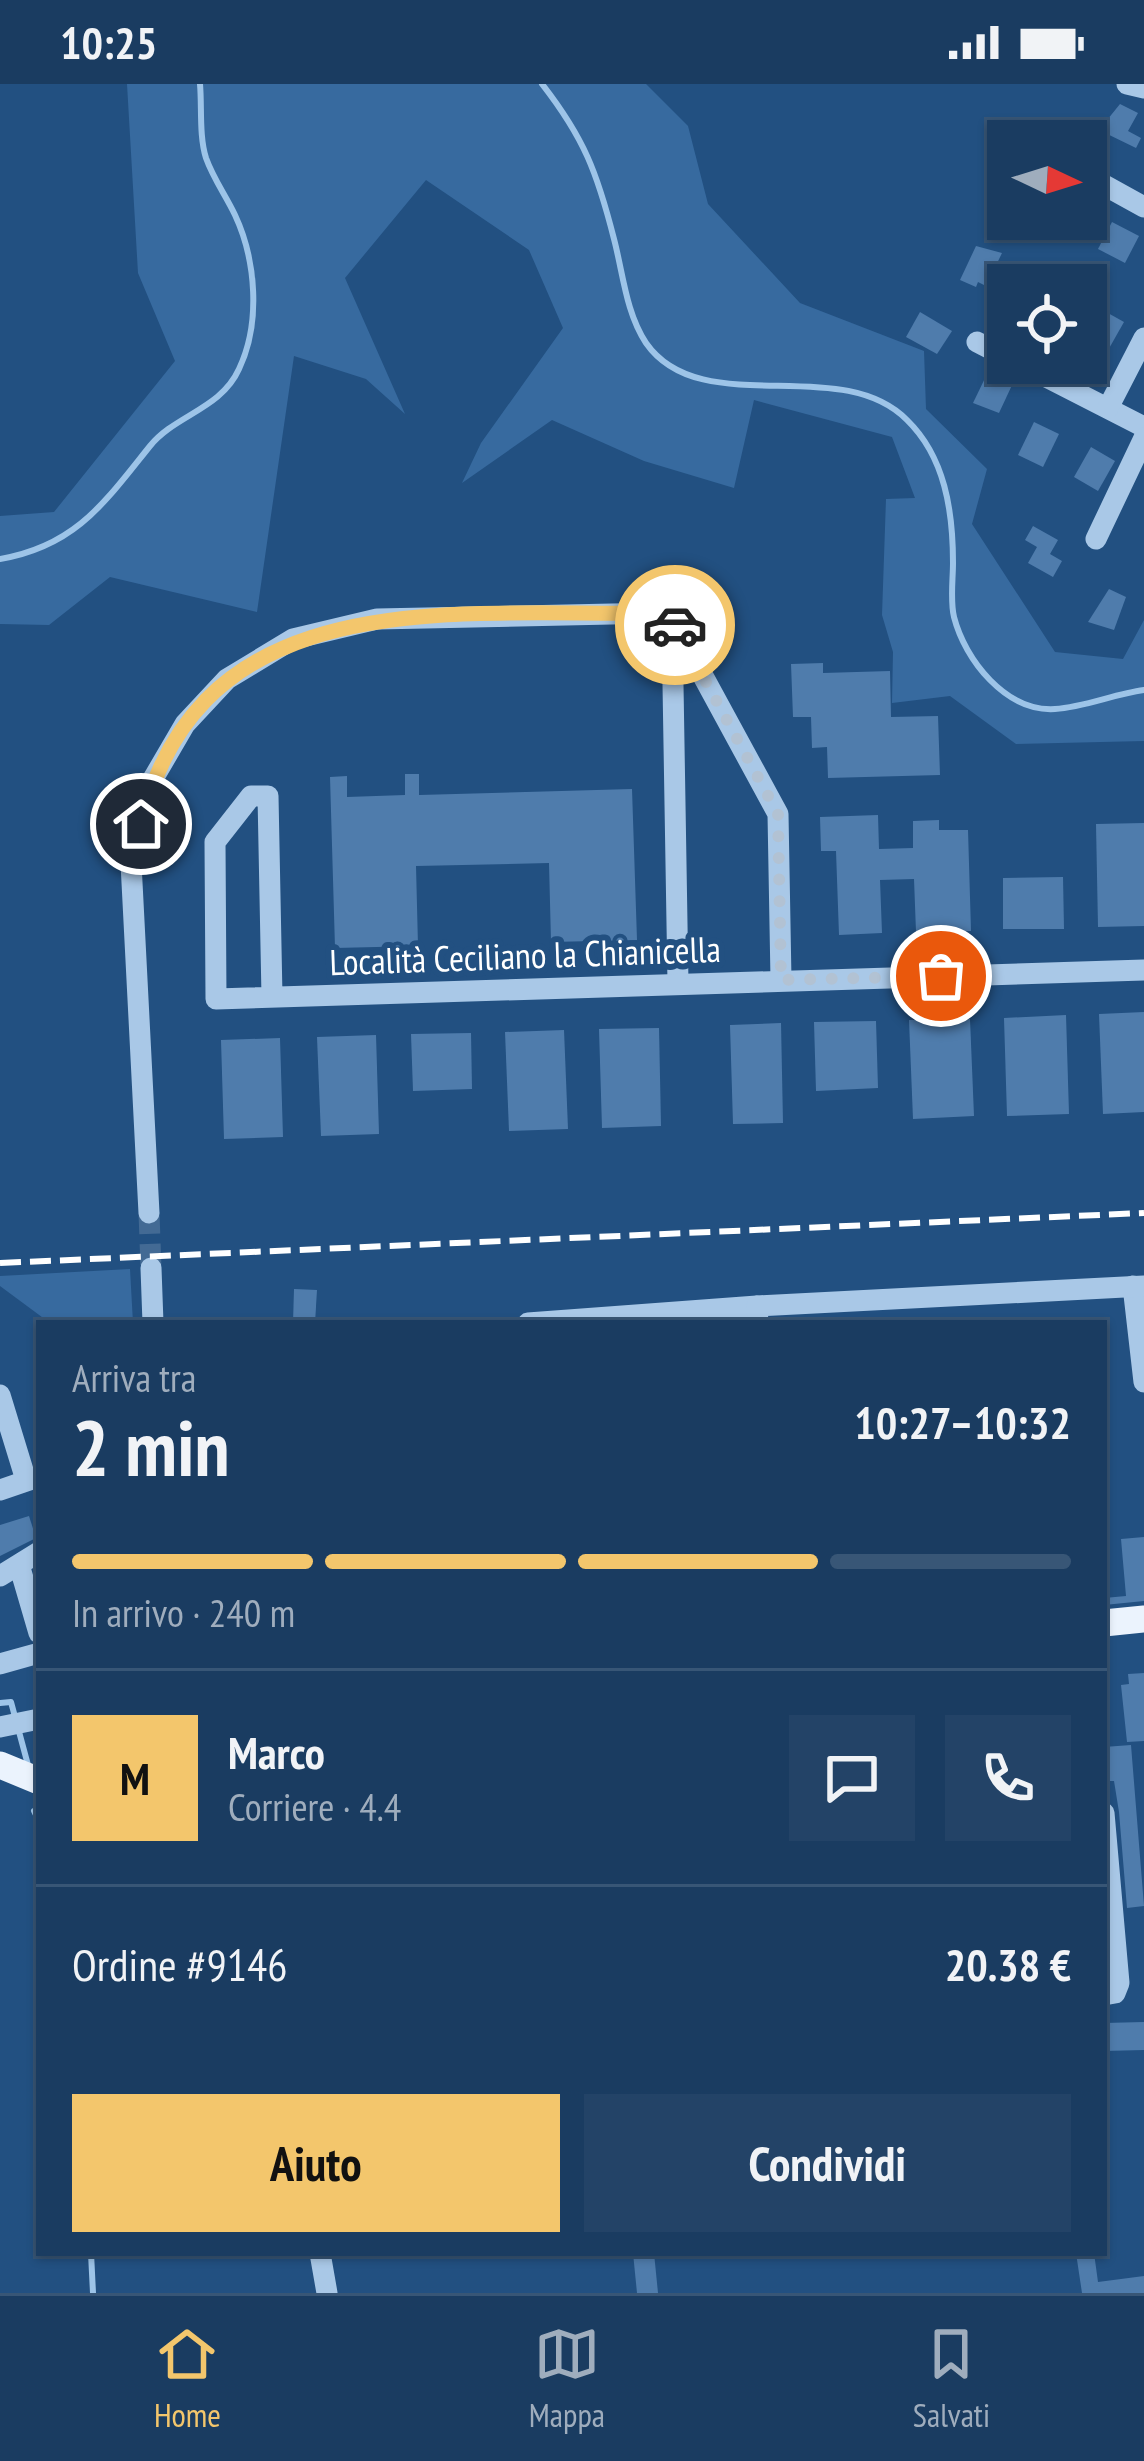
<!DOCTYPE html>
<html lang="it">
<head>
<meta charset="utf-8">
<style>
	body { margin:0; font-family:"PT Sans Narrow",sans-serif; background:#234367; color:#f1f3f6; height:100vh; display:flex; flex-direction:column; font-size:45px; white-space:nowrap }
	* { box-sizing:border-box; margin:0 }
	p { font-size:39px; color:#9fadbd }
	.icon { flex:none; width:66px; height:66px; fill:none; stroke:currentColor; stroke-width:2; stroke-linecap:round; stroke-linejoin:round }
	.map { position:relative; flex:1; overflow:hidden }
	.details { position:absolute; left:36px; top:1236px; width:1071px; height:936px; display:flex; flex-direction:column; background:#1a3c61; border-radius:0px; box-shadow:0 3px 9px #0004,0 0 0 3px #385676 }
	.details>* { flex:none }
	.needle { width:78px; rotate:94deg }
	.tools { position:absolute; left:987px; top:36px; display:grid; gap:24px }
	.tools a { display:grid; place-items:center; width:120px; height:120px; border-radius:0px; background:#1a3c61; box-shadow:0 3px 9px #0004,0 0 0 3px #385676; font-size:60px }
	.pin { position:absolute; display:grid; place-items:center; width:102px; height:102px; color:#fff; margin:-51px; border:6px solid #fff; border-radius:50%; box-shadow:0 3px 12px #0007 }
	.courier { position:absolute; display:grid; place-items:center; width:120px; height:120px; margin:-60px; border:9px solid #f3c66c; border-radius:50%; background:#fff; color:#222; box-shadow:0 3px 15px #0007 }
	.summary em { font-style:normal; font-weight:700 }
	.summary div { display:flex; flex-direction:column-reverse }
	.summary { display:flex; align-items:center; justify-content:space-between; height:204px; padding:0 36px }
	h1 { font-size:78px; font-weight:700; line-height:90px }
	.bar { display:grid; grid-template-columns:repeat(4,1fr); gap:18px 12px; align-content:center; height:144px; padding:0 36px }
	.bar i { height:15px; border-radius:9px; background:#385676 }
	.bar .on { background:#f3c66c }
	.bar p { grid-column:span 4 }
	.line { display:flex; align-items:center; gap:30px; padding:0 36px; border-top:3px solid #385676 }
	.line div { flex:1 }
	.round { display:grid; place-items:center; flex:none; width:126px; height:126px; border-radius:0px; background:#234367 }
	.cta { display:flex; gap:24px; margin-top:auto; padding:24px 36px }
	.cta a { flex:1; height:138px; border-radius:0px; background:#f3c66c; color:#111; font-size:48px; font-weight:700; line-height:138px; text-align:center }
	.cta a+a { background:#234367; color:#f1f3f6 }
	.status { display:flex; justify-content:space-between; align-items:center; height:84px; padding:0 60px; background:#1a3c61; direction:ltr }
	.status svg { height:33px; fill:currentColor }
	.menu { display:flex; justify-content:space-around; align-items:center; height:168px; border-top:3px solid #385676; background:#1a3c61; font-size:33px; color:#9fadbd }
	.menu a { display:grid; justify-items:center; gap:6px }
	.menu .on { color:#f3c66c }
	.map>svg:first-child { display:block }
	.green { fill:#376a9f }
	.lines { fill:none; stroke-linecap:round; stroke-linejoin:round }
	.stream { stroke:#9dc4e8; stroke-width:6 }
	.building { fill:#4f7cac }
	.minor-tunnel { stroke:#436a94; stroke-width:21; stroke-dasharray:21 10; stroke-linecap:butt }
	.minor { stroke:#a9c8e7; stroke-width:21 }
	.major { stroke:#ebf3fd; stroke-width:27 }
	.rail { stroke:#fff; stroke-width:6; stroke-dasharray:21 9; stroke-linecap:butt }
	.done { stroke:#b2c2d3; stroke-width:12; stroke-dasharray:0 21.6 }
	.route { stroke:#f3c66c; stroke-width:15 }
	.labels { text-anchor:middle; dominant-baseline:central; stroke-width:12; stroke-linejoin:round; paint-order:stroke }
	.street-label { font-size:36px; fill:#fff; stroke:#225081 }
</style>
</head>
<body>
<div class="status"><b>10:25</b><svg viewBox="0 0 49 12"><path d="M0 12V9h3v3zM5 12V6h3v6zM10 12V3h3v9zM15 12V0h3v12zM26 1h20v11H26zM47 4h2v5h-2z"/></svg></div>
<div class="map">
<svg width="1144" height="2209" viewBox="0 0 1144 2209">
	<rect width="100%" height="100%" fill="#225081"/>
	<g class="green">
		<path d="M 127,0 L 646,0 L 688,42 L 708,120 L 800,219 L 924,267 L 926,325 L 987,385 L 972,440 L 1055,568 L 1123,575 L 1144,536 L 1144,657 L 1016,660 L 950,612 L 892,619 L 893,568 L 882,531 L 886,415 L 915,414 L 892,353 L 754,316 L 734,404 L 644,377 L 552,336 L 462,399 L 481,359 L 563,244 L 529,166 L 426,96 L 345,194 L 405,330 L 366,295 L 294,272 L 257,528 L 110,493 L 49,541 L 0,540 L 0,432 L 54,428 L 175,277 L 138,189 Z"/>
		<path d="M 130,1185 L 133,1239 L 50,1239 L 0,1202 L 0,1192 Z"/>
	</g>
	<g class="lines">
		<g class="stream">
			<path d="M 542,0 C 584,54 597,88 614,155 C 623,189 626,229 646,259 C 701,338 840,268 907,336 C 945,373 953,427 953,479 C 953,495 950,517 954,533 C 965,576 1006,628 1055,625 C 1085,623 1114,610 1144,606"/>
			<path d="M 0,475 C 76,462 105,418 150,362 C 175,331 221,325 239,285 C 261,239 256,176 235,131 C 226,112 213,94 206,74 C 199,52 202,23 200,0"/>
			<path d="M 0,1619 L 11,1618 L 28,1681"/>
			<path d="M 34,1727 L 39,1737"/>
			<path d="M 91,2169 L 93,2209"/>
		</g>
	</g>
	<g class="building">
		<path d="M 1120,20 L 1138,29 L 1128,47 L 1141,54 L 1136,64 L 1099,46 Z"/>
		<path d="M 1112,138 L 1139,152 L 1125,179 L 1098,165 Z"/>
		<path d="M 976,162 L 1002,169 L 986,202 L 978,198 L 976,203 L 960,196 Z"/>
		<path d="M 1099,224 L 1124,238 L 1107,268 L 1086,256 Z"/>
		<path d="M 920,228 L 952,247 L 937,270 L 906,253 Z"/>
		<path d="M 988,288 L 1013,299 L 999,329 L 973,319 Z"/>
		<path d="M 1034,338 L 1059,350 L 1043,383 L 1018,371 Z"/>
		<path d="M 1091,363 L 1115,377 L 1098,407 L 1074,393 Z"/>
		<path d="M 1033,442 L 1058,456 L 1050,470 L 1062,477 L 1053,493 L 1028,479 L 1037,463 L 1025,456 Z"/>
		<path d="M 1109,505 L 1126,513 L 1114,546 L 1088,538 Z"/>
		<path d="M 823,579 L 823,589 L 890,587 L 891,633 L 938,632 L 940,691 L 828,694 L 827,663 L 812,664 L 811,633 L 793,633 L 791,580 Z"/>
		<path d="M 405,690 L 419,690 L 419,711 L 632,705 L 637,856 L 551,858 L 549,779 L 416,782 L 418,862 L 335,864 L 330,693 L 347,692 L 347,713 L 405,711 Z"/>
		<path d="M 878,731 L 879,765 L 913,764 L 913,737 L 939,736 L 939,746 L 968,746 L 971,847 L 916,848 L 914,795 L 880,796 L 882,849 L 839,851 L 836,767 L 821,767 L 820,733 Z"/>
		<path d="M 1144,739 L 1144,842 L 1098,843 L 1096,740 Z"/>
		<path d="M 1063,793 L 1064,845 L 1003,845 L 1003,794 Z"/>
		<path d="M 1144,928 L 1144,1028 L 1103,1030 L 1099,930 Z"/>
		<path d="M 1066,931 L 1069,1030 L 1007,1032 L 1004,934 Z"/>
		<path d="M 970,935 L 974,1032 L 913,1035 L 909,936 Z"/>
		<path d="M 876,937 L 878,1004 L 816,1007 L 814,938 Z"/>
		<path d="M 781,939 L 783,1039 L 733,1040 L 730,941 Z"/>
		<path d="M 659,944 L 661,1042 L 602,1044 L 599,945 Z"/>
		<path d="M 564,946 L 568,1045 L 509,1047 L 505,948 Z"/>
		<path d="M 471,949 L 472,1005 L 413,1007 L 411,950 Z"/>
		<path d="M 376,951 L 379,1050 L 321,1052 L 317,953 Z"/>
		<path d="M 280,954 L 283,1053 L 224,1055 L 221,956 Z"/>
		<path d="M 294,1205 L 317,1206 L 315,1239 L 293,1239 Z"/>
		<path d="M 29,1432 L 36,1454 L 0,1472 L 0,1441 Z"/>
		<path d="M 1144,1453 L 1144,1517 L 1104,1521 L 1104,1514 L 1126,1512 L 1121,1455 Z"/>
		<path d="M 1144,1589 L 1144,1657 L 1127,1658 L 1121,1601 L 1129,1600 L 1128,1590 Z"/>
		<path d="M 1131,1661 L 1144,1822 L 1127,1824 L 1119,1728 L 1114,1697 L 1104,1697 L 1104,1663 Z"/>
		<path d="M 1144,1938 L 1144,1966 L 1104,1967 L 1104,1939 Z"/>
		<path d="M 633,2169 L 654,2169 L 658,2209 L 637,2209 Z"/>
		<path d="M 1076,2169 L 1094,2169 L 1098,2198 L 1144,2192 L 1144,2209 L 1082,2209 Z"/>
	</g>
	<g class="lines">
		<path class="minor-tunnel" d="M 149,1129 L 151,1184"/>
		<g class="minor">
			<path d="M 1127,0 L 1144,4"/>
			<path d="M 1086,91 L 1144,123"/>
			<path d="M 977,258 L 1008,274"/>
			<path d="M 1019,279 L 1144,343"/>
			<path d="M 1108,324 L 1144,254"/>
			<path d="M 1096,455 L 1144,354"/>
			<path d="M 672,535 L 778,730 L 781,896"/>
			<path d="M 672,541 L 678,899"/>
			<path d="M 272,913 L 268,712 L 251,712 L 215,758 L 216,915 L 1144,886"/>
			<path d="M 149,1129 L 131,779 L 150,700 L 185,640 L 227,595 L 293,555 L 377,535 L 658,529 L 672,535"/>
			<path d="M 151,1184 L 153,1239"/>
			<path d="M 1133,1202 L 1144,1298"/>
			<path d="M 528,1239 L 757,1222"/>
			<path d="M 758,1239 L 757,1222 L 1144,1202"/>
			<path d="M 0,1311 L 26,1396"/>
			<path d="M 0,1406 L 38,1393"/>
			<path d="M 20,1484 L 39,1549"/>
			<path d="M 0,1492 L 39,1468"/>
			<path d="M 0,1580 L 39,1569"/>
			<path d="M 0,1643 L 39,1635"/>
			<path d="M 1104,1729 L 1119,1899 L 1115,1909 L 1104,1911"/>
			<path d="M 320,2169 L 327,2209"/>
		</g>
		<g class="major">
			<path d="M 1104,1539 L 1144,1535"/>
			<path d="M 0,1681 L 39,1697"/>
		</g>
		<path class="rail" d="M 0,1179 L 1144,1129"/>
	</g>
	<g class="lines">
		<path class="done" d="M 675,541 L 778,730 L 781,896 L 941,892"/>
		<path class="route" d="M 141,740 C 201,493 462,533 658,529 L 675,541"/>
	</g>
	<g class="labels">
		<g class="street-label">
			<text transform="translate(525 871) rotate(-2)">Località Ceciliano la Chianicella</text>
		</g>
	</g>
</svg>
<div class="tools">
<a><svg class="needle" viewBox="-14 -14 28 28"><path d="M0-13l5 13h-10z" fill="#e53935"/><path d="M0 13l5-13h-10z" fill="#9fadbd"/></svg></a>
<a><svg class="icon" aria-label="locate" viewBox="0 0 24 24"><circle cx="12" cy="12" r="6"/><path d="M12 2v4M12 18v4M2 12h4M18 12h4"/></svg></a>
</div>
<div class="pin" style="left:941px;top:892px;background:#ea580c"><svg class="icon" aria-label="bag" viewBox="0 0 24 24"><path d="M5 8h14l-1 12H6zM9 8a3 3 0 0 1 6 0"/></svg></div>
<div class="pin" style="left:141px;top:740px;background:#1f2937"><svg class="icon" aria-label="home" viewBox="0 0 24 24"><path d="M3 11l9-7 9 7M6 9v11h12V9"/></svg></div>
<div class="courier" style="left:675px;top:541px"><svg class="icon" aria-label="car" viewBox="0 0 24 24"><path d="M5 17H2v-5l4-1 3-4h7l3 4 3 1v5h-3M9 17h6M6 11h13"/><circle cx="7" cy="17" r="2"/><circle cx="17" cy="17" r="2"/></svg></div>
<section class="details">
<div class="summary"><div><h1>2 min</h1><p>Arriva tra</p></div><em>10:27–10:32</em></div>
<div class="bar"><i class="on"></i><i class="on"></i><i class="on"></i><i></i><p>In arrivo · 240 m</p></div>
<div class="line" style="height:216px"><b class="round" style="background:#f3c66c;color:#111">M</b><div><b>Marco</b><p>Corriere · 4.4</p></div><a class="round"><svg class="icon" aria-label="chat" viewBox="0 0 24 24"><path d="M4 5h16v11H9l-5 4z"/></svg></a><a class="round"><svg class="icon" aria-label="phone" viewBox="0 0 24 24"><path d="M5 4h4l2 5-3 2q2 4 5 5l2-3 5 2v4C11 20 4 13 5 4z"/></svg></a></div>
<div class="line" style="height:156px"><div>Ordine #9146</div><b>20.38 €</b></div>
<div class="cta"><a>Aiuto</a><a>Condividi</a></div>
</section>
</div>
<nav class="menu">
<a class="on"><svg class="icon" aria-label="home" viewBox="0 0 24 24"><path d="M3 11l9-7 9 7M6 9v11h12V9"/></svg>Home</a>
<a><svg class="icon" aria-label="map" viewBox="0 0 24 24"><path d="M3 6l6-2 6 2 6-2v14l-6 2-6-2-6 2zM9 4v14M15 6v14"/></svg>Mappa</a>
<a><svg class="icon" aria-label="saved" viewBox="0 0 24 24"><path d="M7 4h10v16l-5-4-5 4z"/></svg>Salvati</a>
</nav>
</body>
</html>
